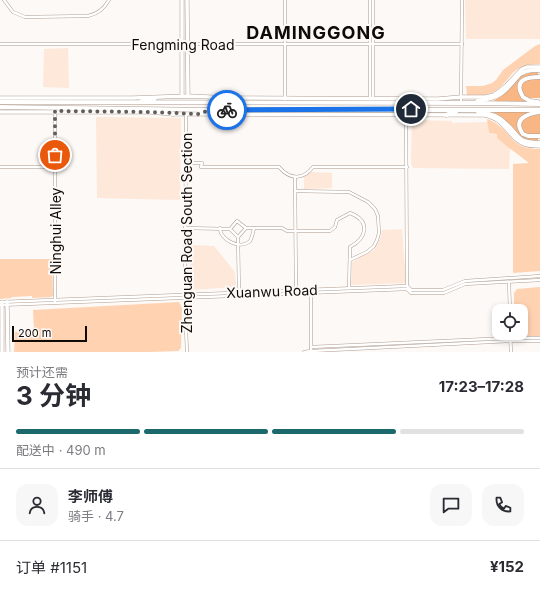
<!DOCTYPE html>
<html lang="zh">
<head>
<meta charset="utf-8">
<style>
	body { margin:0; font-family:Inter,"Noto Sans SC",sans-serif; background:#f7f7f7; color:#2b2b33; height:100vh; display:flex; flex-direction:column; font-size:15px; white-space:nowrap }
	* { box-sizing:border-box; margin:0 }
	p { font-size:13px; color:#7c7c81 }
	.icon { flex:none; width:22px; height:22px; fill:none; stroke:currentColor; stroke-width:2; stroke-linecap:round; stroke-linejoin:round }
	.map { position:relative; height:352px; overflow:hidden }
	.side { display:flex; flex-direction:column; background:#fff; flex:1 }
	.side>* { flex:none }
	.fabs { position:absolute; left:492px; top:304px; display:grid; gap:8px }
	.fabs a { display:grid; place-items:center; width:36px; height:36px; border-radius:8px; background:#fff; box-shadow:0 2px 6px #0003; font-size:20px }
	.scale { position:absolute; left:12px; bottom:10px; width:75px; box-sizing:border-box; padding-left:4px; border:2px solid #110b07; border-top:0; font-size:11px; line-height:14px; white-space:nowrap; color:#110b07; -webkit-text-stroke:3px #fdf9f6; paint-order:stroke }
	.pin { position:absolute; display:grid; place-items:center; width:34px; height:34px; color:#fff; margin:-17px; border:2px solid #fff; border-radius:50%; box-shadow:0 1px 4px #0007 }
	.courier { position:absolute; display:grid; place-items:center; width:40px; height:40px; margin:-20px; border:3px solid #1a73e8; border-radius:50%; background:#fff; color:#222; box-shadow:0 1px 5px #0007 }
	.headline em { font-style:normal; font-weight:700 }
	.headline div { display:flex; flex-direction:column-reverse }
	.headline { display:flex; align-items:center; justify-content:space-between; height:68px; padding:0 16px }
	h1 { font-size:26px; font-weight:700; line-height:30px }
	.bar { display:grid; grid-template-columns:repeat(4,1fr); gap:6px 4px; align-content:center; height:48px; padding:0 16px }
	.bar i { height:5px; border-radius:3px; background:#e1e1e2 }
	.bar .selected { background:#1c696c }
	.bar p { grid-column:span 4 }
	.line { display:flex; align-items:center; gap:10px; padding:0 16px; border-top:1px solid #e1e1e2 }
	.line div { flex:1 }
	.round { display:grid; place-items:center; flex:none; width:42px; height:42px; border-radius:12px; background:#f7f7f7 }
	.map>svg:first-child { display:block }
	.built { fill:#fde8da }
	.green { fill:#ffd2b2 }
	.forest { fill:#f8b685 }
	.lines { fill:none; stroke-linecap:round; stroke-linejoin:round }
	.minor-casing { stroke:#af9d90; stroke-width:3.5 }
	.major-casing { stroke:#af9d90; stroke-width:4.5 }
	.highway-casing { stroke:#af9d90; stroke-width:5 }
	.minor { stroke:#fff; stroke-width:2.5 }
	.major { stroke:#fff; stroke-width:3.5 }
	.highway { stroke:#fff; stroke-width:4 }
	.done { stroke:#645e5b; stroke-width:4; stroke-dasharray:0 7.2 }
	.route { stroke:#1a73e8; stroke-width:5 }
	.labels { text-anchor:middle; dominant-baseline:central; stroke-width:4; stroke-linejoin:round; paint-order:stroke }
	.street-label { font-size:14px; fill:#110b07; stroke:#fdf9f6 }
	.district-label { font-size:18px; font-weight:bold; letter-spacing:1px; fill:#110b07; stroke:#fdf9f6 }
</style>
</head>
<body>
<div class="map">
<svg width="540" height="352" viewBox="0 0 540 352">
	<rect width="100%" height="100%" fill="#fdf9f6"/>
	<g class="built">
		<path d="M 465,0 L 540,0 L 540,39 L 466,39 Z"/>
		<path d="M 68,48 L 69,88 L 43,87 L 44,49 Z"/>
		<path d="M 96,117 L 181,118 L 180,200 L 97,198 Z"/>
		<path d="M 412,120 L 452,121 L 452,123 L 488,122 L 489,133 L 497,134 L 497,138 L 510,149 L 509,169 L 413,168 L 411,163 Z"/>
		<path d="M 311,172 L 332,173 L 332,188 L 304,189 L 304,177 Z"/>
		<path d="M 402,229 L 406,283 L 351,285 L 352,262 L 374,250 L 381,237 L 382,230 Z"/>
		<path d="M 190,245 L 214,246 L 235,272 L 236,287 L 190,290 Z"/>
	</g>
	<g class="green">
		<path d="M 540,44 L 540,64 C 526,64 516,67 508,79 C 504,83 501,87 497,90 C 488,96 477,96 467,95 L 466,86 L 483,86 L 492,83 L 496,80 L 503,70 L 535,46 Z"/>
		<path d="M 487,119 C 513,128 506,149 540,149 L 540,271 L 513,273 L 513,164 L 529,163 L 512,150 L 510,149 L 497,138 L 497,134 L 489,133 Z"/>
		<path d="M 0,259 L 52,259 L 53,296 L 51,297 L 32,298 L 32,296 L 12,297 L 11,298 L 0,299 Z"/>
		<path d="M 540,287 L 540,336 L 519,336 L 516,333 L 521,333 L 521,311 L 514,311 L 514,293 L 517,289 Z"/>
		<path d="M 179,302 L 182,308 L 181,348 L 178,351 L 149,352 L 14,352 L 15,332 L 21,331 L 22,329 L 34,330 L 33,310 Z"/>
	</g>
	<g class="forest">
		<path d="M 531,72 L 538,72 L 538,75 L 540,76 L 540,98 L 528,98 L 527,102 L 493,101 L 503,95 L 521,76 Z"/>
		<path d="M 493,112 L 540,112 L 540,138 L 538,138 L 538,142 C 519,141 518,133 506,121 C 502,117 496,115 493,112 Z"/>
	</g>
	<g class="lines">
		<defs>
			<g id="minor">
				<path d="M 4,0 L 13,12 L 25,17 L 88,16 C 98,14 104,9 109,0"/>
				<path d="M 285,0 L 285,99"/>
				<path d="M 370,0 L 370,99"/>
				<path d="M 0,44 L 462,44"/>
				<path d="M 373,99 L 373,0"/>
				<path d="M 461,103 L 462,0"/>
				<path d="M 55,112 L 55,301"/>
				<path d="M 186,114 L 185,306 L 187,352"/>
				<path d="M 406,114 L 407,286"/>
				<path d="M 185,163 L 202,163 L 201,167 L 279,167 C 290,180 303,180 313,167 L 407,167"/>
				<path d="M 0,167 L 55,167"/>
				<path d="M 295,177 L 296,290"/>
				<path d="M 295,191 L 349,192 L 368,202 L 375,209 L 378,216 L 379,233 L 377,240 L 374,246 L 367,252 L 350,260"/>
				<path d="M 185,228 L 230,229 L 237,221 L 246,228 L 282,228 L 287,231 L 330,231 L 335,227 L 337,220 L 350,213 C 371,221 367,238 350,247 L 349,288"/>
				<path d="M 220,228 C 220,240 240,250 250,241 C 252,238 253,232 254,228"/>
				<path d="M 230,229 L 238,237 L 239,292"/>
				<path d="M 238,237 L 246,228"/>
				<path d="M 509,282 L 510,311"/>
				<path d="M 311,291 L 311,351 L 510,341 L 540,341"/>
				<path d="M 0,302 L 407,286 L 411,290 L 443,290 L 465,281 L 540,276"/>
				<path d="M 0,305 L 407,289 L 411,293 L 444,293 L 465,284 L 540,280"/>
				<path d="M 510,333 L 511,352"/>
				<path d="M 311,347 L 510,338 L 540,338"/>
				<path d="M 304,352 L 311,351"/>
			</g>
			<g id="major">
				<path d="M 187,0 L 188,96"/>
				<path d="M 182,96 L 182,0"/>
				<path d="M 0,98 L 133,98 L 188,96 L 231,98 L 438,99 L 461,97 L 486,97 L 494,95 L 506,86 L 522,69 L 527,67 L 540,67"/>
				<path d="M 141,101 L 155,99"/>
				<path d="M 0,112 L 150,112 L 173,114 L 215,114 L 484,115 C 507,119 507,137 524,144 C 529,146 535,146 540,146"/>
				<path d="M 7,302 L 8,352"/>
				<path d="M 2,352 L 2,302"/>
			</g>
			<g id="highway">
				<path d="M 477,101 C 503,97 504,92 520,74 C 527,70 532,70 540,70"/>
				<path d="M 0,102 L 471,103 L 540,104"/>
				<path d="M 538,102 L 530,101 L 523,97 C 513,80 526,77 540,77"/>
				<path d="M 0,107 L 210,110 L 540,110"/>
				<path d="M 162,110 L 173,114"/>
				<path d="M 478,112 C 488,113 497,115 504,122 C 520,135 515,143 540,143"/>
				<path d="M 539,112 C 527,114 512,119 523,134 L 528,136 L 540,136"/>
				<path d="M 198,114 L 207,111"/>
				<path d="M 446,115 L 457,111"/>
			</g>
		</defs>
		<use href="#minor" class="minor-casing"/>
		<use href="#major" class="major-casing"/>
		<use href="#highway" class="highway-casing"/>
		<use href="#minor" class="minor"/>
		<use href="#major" class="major"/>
		<use href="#highway" class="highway"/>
	</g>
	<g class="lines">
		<path class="done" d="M 55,155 L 55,111 L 150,112 L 198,114 L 210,110 L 227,110"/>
		<path class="route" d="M 227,110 L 411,109"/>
	</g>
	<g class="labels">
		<g class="street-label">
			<text x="183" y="44">Fengming Road</text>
			<text transform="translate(55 231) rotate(-90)">Ninghui Alley</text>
			<text transform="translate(186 233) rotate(-90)">Zhenguan Road South Section</text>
			<text transform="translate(272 291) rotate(-2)">Xuanwu Road</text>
		</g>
		<g class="district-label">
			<text x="316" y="32">DAMINGGONG</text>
		</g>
	</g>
</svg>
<div class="fabs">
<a><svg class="icon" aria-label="locate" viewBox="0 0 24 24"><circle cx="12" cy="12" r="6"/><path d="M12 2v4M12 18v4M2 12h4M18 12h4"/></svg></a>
</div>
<div class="scale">200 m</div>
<div class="pin" style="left:55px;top:155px;background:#ea580c"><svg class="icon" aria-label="bag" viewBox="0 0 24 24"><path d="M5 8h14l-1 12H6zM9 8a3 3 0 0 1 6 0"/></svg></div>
<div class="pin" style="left:411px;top:109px;background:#1f2937"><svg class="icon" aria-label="home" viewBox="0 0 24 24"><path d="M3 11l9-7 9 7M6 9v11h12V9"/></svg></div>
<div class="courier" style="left:227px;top:110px"><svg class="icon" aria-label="bike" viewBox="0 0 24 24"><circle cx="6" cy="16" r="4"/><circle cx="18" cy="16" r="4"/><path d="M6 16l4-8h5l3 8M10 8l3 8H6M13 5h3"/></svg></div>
</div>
<section class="side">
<div class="headline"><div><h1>3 分钟</h1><p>预计还需</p></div><em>17:23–17:28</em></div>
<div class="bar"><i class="selected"></i><i class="selected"></i><i class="selected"></i><i></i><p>配送中 · 490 m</p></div>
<div class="line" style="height:72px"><a class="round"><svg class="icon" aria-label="person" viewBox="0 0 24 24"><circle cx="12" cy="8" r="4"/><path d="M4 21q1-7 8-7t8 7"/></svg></a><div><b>李师傅</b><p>骑手 · 4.7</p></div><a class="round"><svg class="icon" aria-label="chat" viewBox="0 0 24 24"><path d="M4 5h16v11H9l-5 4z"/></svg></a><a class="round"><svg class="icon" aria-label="phone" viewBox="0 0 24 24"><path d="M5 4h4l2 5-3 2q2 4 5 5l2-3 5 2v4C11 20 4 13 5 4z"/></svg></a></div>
<div class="line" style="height:52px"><div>订单 #1151</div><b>¥152</b></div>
</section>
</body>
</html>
